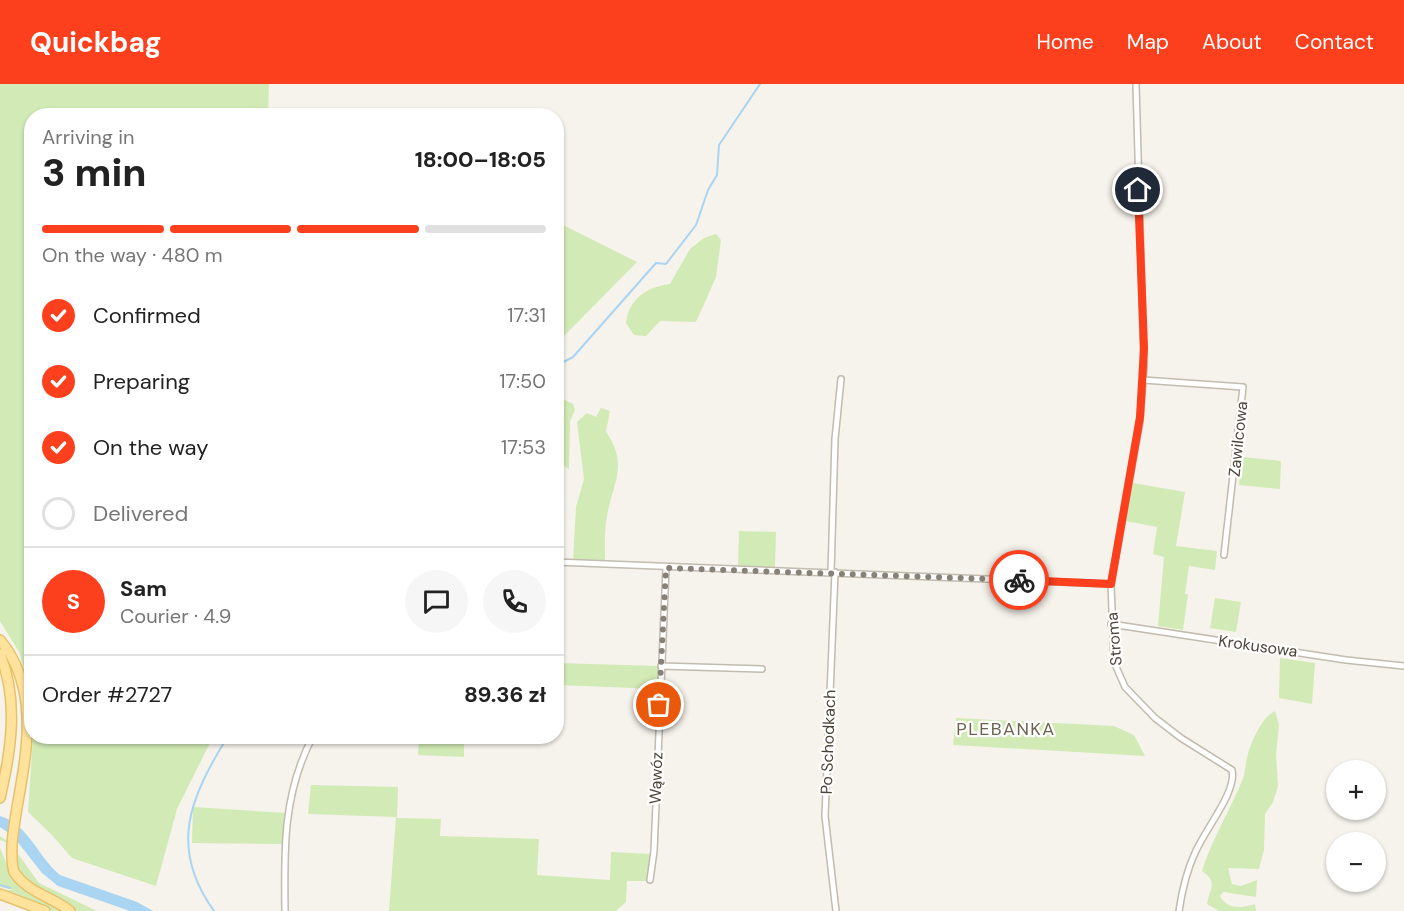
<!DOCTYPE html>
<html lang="en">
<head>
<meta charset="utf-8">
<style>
	body { margin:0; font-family:"DM Sans",sans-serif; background:#f6f6f6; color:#222; height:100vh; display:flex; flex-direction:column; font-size:22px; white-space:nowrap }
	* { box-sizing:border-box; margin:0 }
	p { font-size:20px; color:#767676 }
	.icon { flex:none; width:33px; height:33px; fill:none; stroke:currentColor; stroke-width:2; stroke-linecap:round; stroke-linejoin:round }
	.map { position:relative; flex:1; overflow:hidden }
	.drawer { position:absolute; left:24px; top:24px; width:540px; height:636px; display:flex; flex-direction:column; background:#fff; border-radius:24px; box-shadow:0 2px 4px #0004 }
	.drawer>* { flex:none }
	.controls { position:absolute; left:1326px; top:676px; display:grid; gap:12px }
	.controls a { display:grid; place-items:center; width:60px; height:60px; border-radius:50%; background:#fff; box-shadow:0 2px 4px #0004; font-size:30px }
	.pin { position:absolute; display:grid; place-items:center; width:51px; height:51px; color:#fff; margin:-26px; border:3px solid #fff; border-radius:50%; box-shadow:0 2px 6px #0007 }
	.courier { position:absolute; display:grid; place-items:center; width:60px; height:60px; margin:-30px; border:4px solid #fc3f1d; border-radius:50%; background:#fff; color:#222; box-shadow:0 2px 8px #0007 }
	.headline em { font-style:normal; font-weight:800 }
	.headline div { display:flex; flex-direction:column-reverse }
	.headline { display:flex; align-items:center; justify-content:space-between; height:102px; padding:0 18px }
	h1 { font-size:39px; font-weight:800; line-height:45px }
	.bar { display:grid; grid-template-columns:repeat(4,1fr); gap:9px 6px; align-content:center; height:72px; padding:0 18px }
	.bar i { height:8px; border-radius:4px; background:#e0e0e0 }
	.bar .active { background:#fc3f1d }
	.bar p { grid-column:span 4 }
	.line { display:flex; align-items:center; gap:15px; padding:0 18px; border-top:2px solid #e0e0e0 }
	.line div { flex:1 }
	.round { display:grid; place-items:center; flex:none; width:63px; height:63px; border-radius:32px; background:#f6f6f6 }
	ol { padding:0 18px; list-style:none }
	li { display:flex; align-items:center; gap:18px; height:66px }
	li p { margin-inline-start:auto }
	li .icon { padding:6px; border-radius:50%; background:#fc3f1d; color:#fff; stroke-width:4 }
	li:last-child { color:#767676 }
	li i { width:33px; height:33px; border:3px solid #e0e0e0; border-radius:50% }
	header { display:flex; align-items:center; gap:36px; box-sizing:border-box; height:84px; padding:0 30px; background:#fc3f1d; color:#fff }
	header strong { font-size:28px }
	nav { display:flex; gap:33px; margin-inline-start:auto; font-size:21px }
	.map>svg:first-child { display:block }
	.green { fill:#d2eab5 }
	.water { fill:#a9d4f2 }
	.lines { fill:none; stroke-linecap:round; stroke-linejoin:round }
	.stream { stroke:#a9d4f2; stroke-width:2 }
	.street-casing { stroke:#c2bbae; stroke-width:8 }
	.primary-casing { stroke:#e6c16a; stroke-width:12 }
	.street { stroke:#fff; stroke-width:5 }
	.primary { stroke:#ffe39c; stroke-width:9 }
	.done { stroke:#878178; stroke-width:6; stroke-dasharray:0 10.8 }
	.route { stroke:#fc3f1d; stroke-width:8 }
	.labels { text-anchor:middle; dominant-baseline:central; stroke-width:4.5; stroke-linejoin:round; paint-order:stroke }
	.street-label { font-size:16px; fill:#4b4439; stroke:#fff }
	.neighbourhood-label { font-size:18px; letter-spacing:1.5px; fill:#6e6250; stroke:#fff }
</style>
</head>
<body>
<header>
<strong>Quickbag</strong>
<nav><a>Home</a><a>Map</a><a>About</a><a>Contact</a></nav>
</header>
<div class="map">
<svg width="1404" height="827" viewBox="0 0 1404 827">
	<rect width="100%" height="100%" fill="#f6f3ec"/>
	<g class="green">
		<path d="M 0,0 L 269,0 L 268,31 L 32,32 L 31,607 L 19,568 L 0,537 Z"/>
		<path d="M 557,138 L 637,178 L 557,259 L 556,259 Z"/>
		<path d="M 716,150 L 721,156 L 716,193 L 697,236 L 695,238 L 660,237 L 646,252 L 634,251 L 626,239 C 629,215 646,203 670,200 L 690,165 L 704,154 Z"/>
		<path d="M 563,315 L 573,320 L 575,326 L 570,337 L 569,385 L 557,378 L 559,364 L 557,320 Z"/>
		<path d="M 601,324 L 610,327 L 606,348 C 629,381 613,398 607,432 C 604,447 605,464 605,479 L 573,477 L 576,423 L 584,395 L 577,338 L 587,329 L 596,333 Z"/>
		<path d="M 1242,373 L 1281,377 L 1280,405 L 1239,401 Z"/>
		<path d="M 1133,399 L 1185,408 L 1176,462 L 1217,467 L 1215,486 L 1189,482 L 1185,510 L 1188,510 L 1183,546 L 1158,542 L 1164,473 L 1153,470 L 1157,443 L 1126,437 Z"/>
		<path d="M 739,447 L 776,448 L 775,483 L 738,483 Z"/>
		<path d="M 1215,514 L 1241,518 L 1236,548 L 1210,544 Z"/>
		<path d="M 1280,574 L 1315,579 L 1312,620 L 1279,614 Z"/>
		<path d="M 557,579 L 658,582 L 658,605 L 557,601 Z"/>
		<path d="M 1275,627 L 1279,641 L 1276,670 L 1278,702 L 1273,718 L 1265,730 L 1264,766 L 1259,785 L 1228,784 L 1232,800 L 1241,802 L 1257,796 L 1256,813 L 1223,808 L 1220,812 C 1227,826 1242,824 1255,820 L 1256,827 L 1219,827 L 1207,820 C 1210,804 1218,798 1202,787 C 1212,755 1229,728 1242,697 C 1246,689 1245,679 1248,670 C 1252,656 1262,633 1275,627 Z"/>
		<path d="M 956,634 L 1114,642 L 1134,651 L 1145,672 L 953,661 Z"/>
		<path d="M 33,653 L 213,653 L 177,725 L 156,802 L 72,774 L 51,750 L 28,728 Z"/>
		<path d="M 419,653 L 464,653 L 464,673 L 418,671 Z"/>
		<path d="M 311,701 L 398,703 L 397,734 L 441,735 L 440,752 L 539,755 L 537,791 L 610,796 L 611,768 L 651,770 L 648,797 L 627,797 L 626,818 L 616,827 L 389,827 L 396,733 L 308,730 Z"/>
		<path d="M 193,723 L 286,729 L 282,760 L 192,759 Z"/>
		<path d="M 0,752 L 10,759 L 39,799 L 97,827 L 76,827 L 25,796 L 11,776 L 18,772 L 10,769 L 8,759 L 0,756 Z"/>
		<path d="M 0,764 L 11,790 L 65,827 L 53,827 L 7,806 L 14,806 L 0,803 Z"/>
	</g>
	<path class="water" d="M 0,732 C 28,740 38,773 60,791 L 137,818 L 153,827 L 130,827 L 58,802 L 42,789 L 13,752 L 0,743 Z"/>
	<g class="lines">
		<g class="stream">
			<path d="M 556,282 L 573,273 L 656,179 L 666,180 L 696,141 L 708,106 L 717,91 L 719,61 L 760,0"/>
			<path d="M 0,801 L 10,804"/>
			<path d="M 214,827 C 168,763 190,714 228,652"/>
		</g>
		<defs>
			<g id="street">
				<path d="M 1136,0 L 1144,283 L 1140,337 L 1111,500 L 1114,578 L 1125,603 L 1155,634 L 1181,654 L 1232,686 C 1237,708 1205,745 1195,769 C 1186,788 1182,807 1179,827"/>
				<path d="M 1143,296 L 1243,303 L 1224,471"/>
				<path d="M 556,478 L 1111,500"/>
				<path d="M 831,488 L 835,355 L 841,295"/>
				<path d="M 835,488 L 825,732 L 836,827"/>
				<path d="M 1111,540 L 1346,576 L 1404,582"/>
				<path d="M 661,582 L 762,585"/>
				<path d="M 650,796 L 654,767 L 666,484"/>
				<path d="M 285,827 C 284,765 283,709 313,652"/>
			</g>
			<g id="primary">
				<path d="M 0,556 C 60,628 0,736 14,788 C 27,808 52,813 70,827"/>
				<path d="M 0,570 C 19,617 11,667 0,714"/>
				<path d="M 0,810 L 45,827"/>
			</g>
		</defs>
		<use href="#street" class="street-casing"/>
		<use href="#primary" class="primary-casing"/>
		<use href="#street" class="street"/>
		<use href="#primary" class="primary"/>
	</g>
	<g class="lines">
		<path class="done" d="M 659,621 L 666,484 L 1019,496"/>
		<path class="route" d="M 1019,496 L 1111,500 L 1140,333 L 1144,264 L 1138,106"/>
	</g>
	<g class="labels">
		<g class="street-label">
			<text transform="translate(1238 355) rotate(-84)">Zawilcowa</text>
			<text transform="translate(1114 555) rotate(-95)">Stroma</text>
			<text transform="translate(1258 562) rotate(8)">Krokusowa</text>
			<text transform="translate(828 658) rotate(-88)">Po Schodkach</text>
			<text transform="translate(656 694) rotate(-88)">Wąwóz</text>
		</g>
		<g class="neighbourhood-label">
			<text x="1006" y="645">PLEBANKA</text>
		</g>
	</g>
</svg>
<div class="controls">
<a>+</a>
<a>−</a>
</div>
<div class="pin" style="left:659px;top:621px;background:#ea580c"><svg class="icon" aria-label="bag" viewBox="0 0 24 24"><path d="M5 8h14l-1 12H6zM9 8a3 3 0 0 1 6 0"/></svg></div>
<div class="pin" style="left:1138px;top:106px;background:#1f2937"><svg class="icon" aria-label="home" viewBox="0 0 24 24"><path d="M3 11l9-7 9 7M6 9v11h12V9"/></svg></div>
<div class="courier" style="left:1019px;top:496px"><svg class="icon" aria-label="bike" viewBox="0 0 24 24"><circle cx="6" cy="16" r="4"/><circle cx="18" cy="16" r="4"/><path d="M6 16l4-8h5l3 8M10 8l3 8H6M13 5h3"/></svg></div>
<section class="drawer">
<div class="headline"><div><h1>3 min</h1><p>Arriving in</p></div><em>18:00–18:05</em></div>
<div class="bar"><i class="active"></i><i class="active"></i><i class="active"></i><i></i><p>On the way · 480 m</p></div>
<ol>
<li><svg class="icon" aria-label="check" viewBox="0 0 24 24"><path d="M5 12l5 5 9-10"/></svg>Confirmed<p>17:31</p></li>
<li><svg class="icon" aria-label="check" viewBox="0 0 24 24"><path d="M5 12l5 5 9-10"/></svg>Preparing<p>17:50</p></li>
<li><svg class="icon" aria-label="check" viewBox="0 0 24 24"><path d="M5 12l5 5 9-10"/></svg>On the way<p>17:53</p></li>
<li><i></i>Delivered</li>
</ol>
<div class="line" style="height:108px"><b class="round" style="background:#fc3f1d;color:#fff">S</b><div><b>Sam</b><p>Courier · 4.9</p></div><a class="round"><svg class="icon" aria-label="chat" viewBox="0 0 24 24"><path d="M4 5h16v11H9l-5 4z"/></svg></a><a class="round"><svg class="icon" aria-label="phone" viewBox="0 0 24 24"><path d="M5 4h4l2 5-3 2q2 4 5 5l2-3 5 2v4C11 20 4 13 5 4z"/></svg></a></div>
<div class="line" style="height:78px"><div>Order #2727</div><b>89.36 zł</b></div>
</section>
</div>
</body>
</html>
